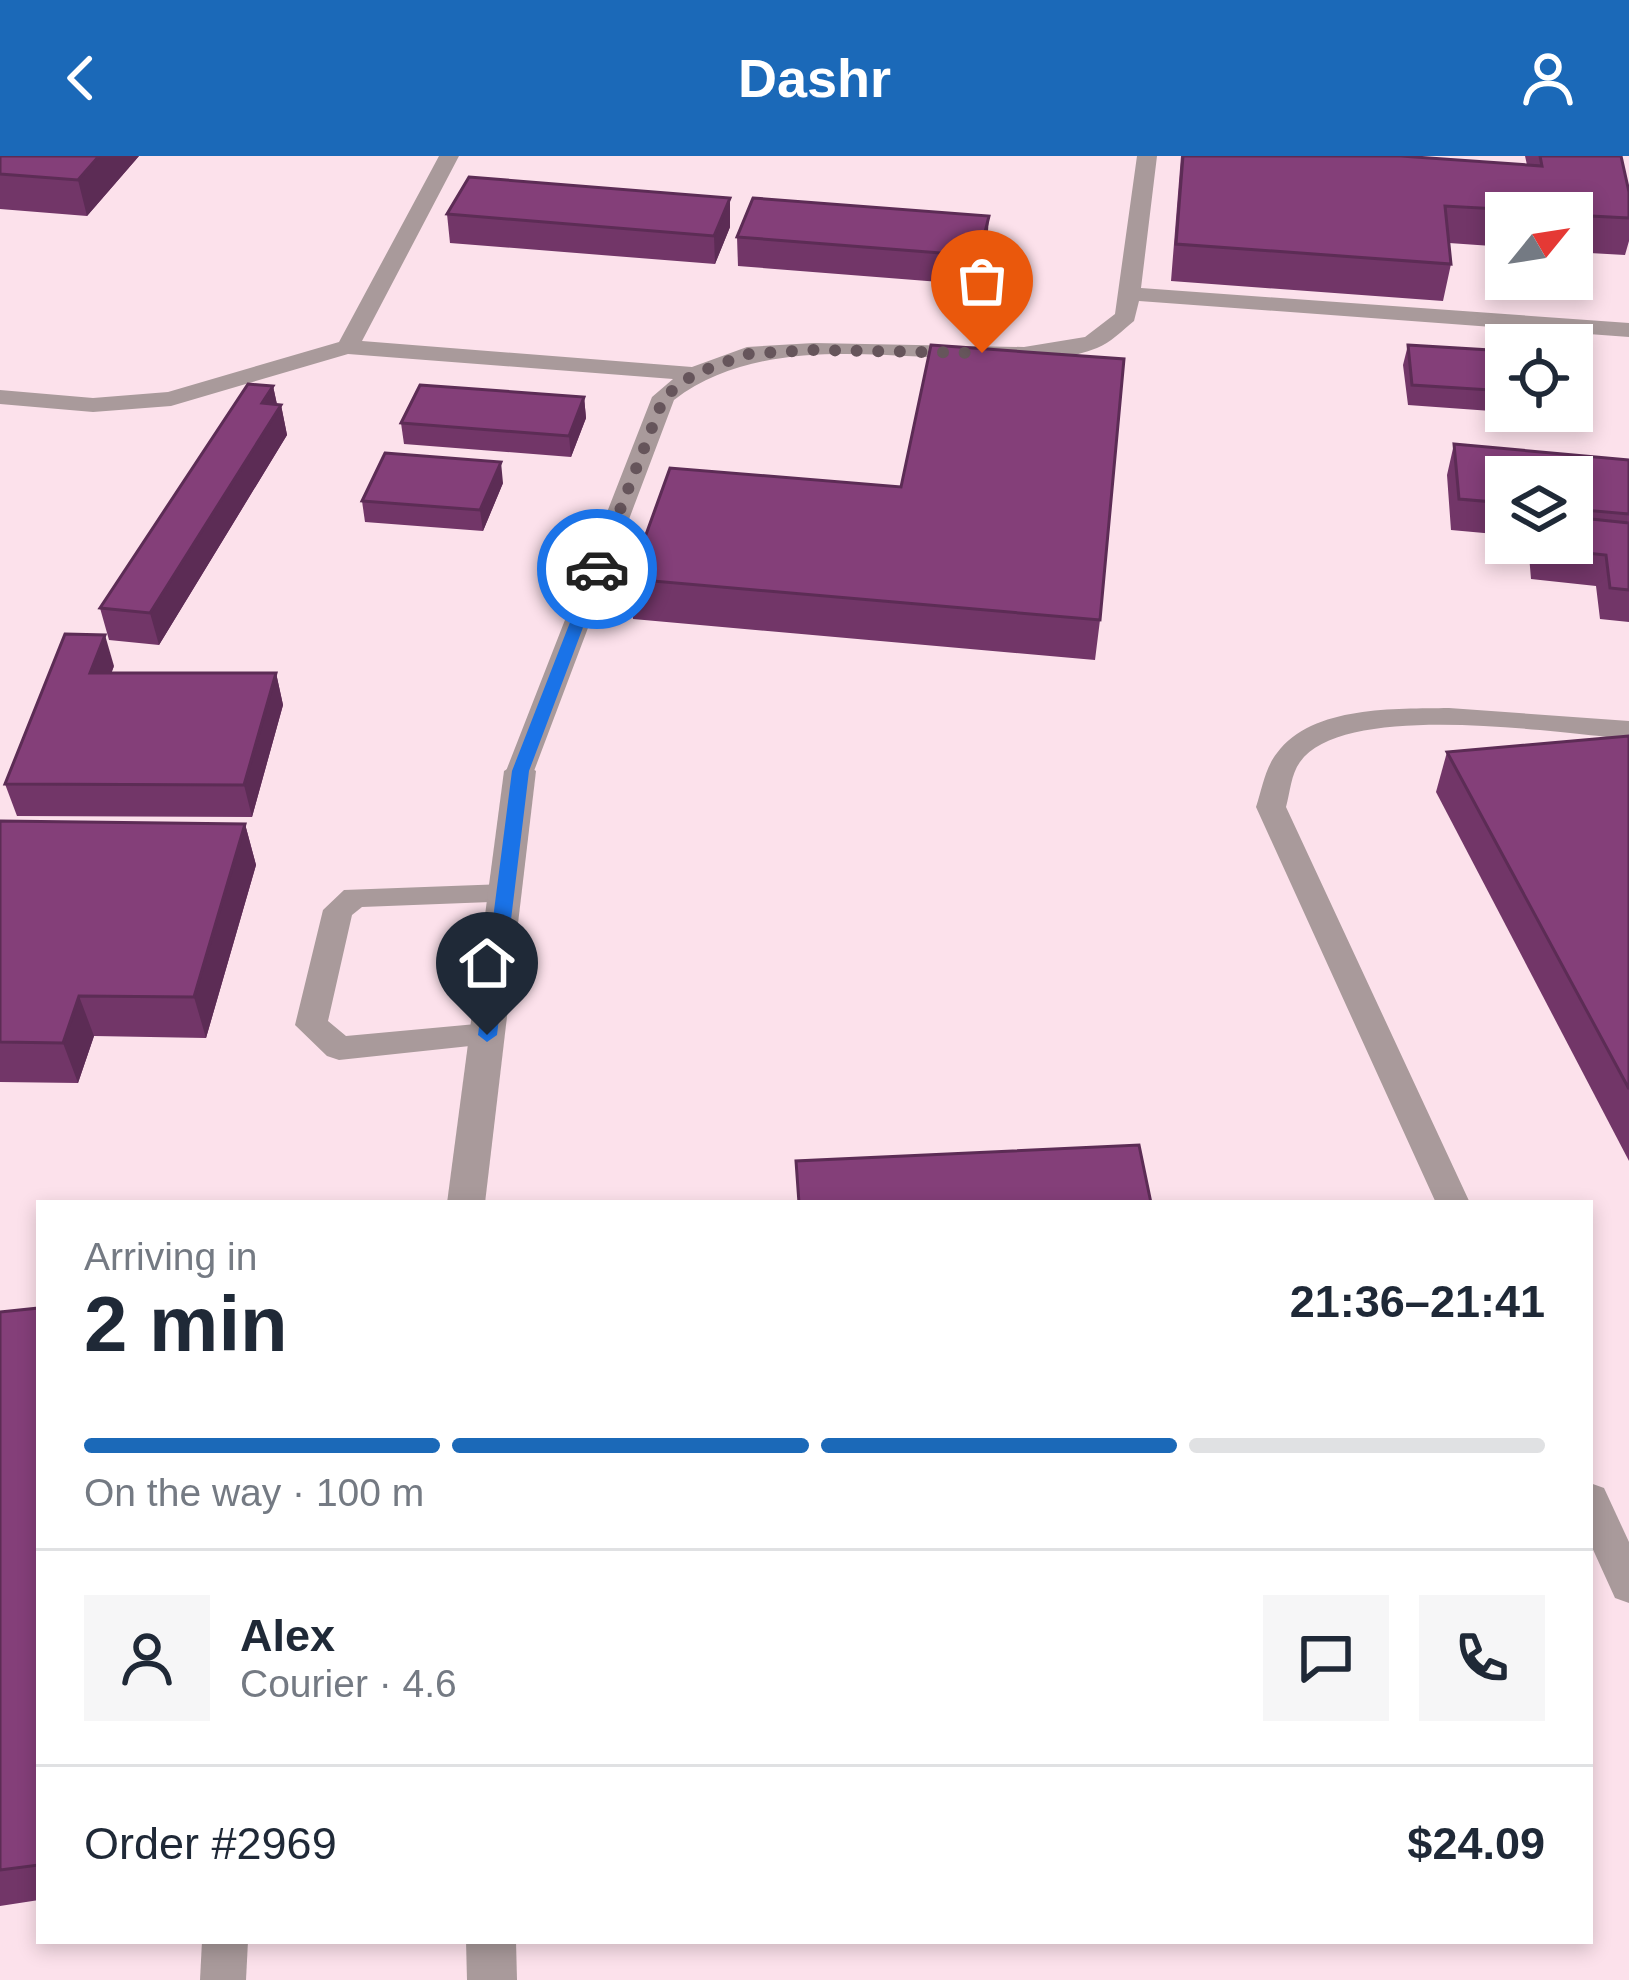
<!DOCTYPE html>
<html lang="en">
<head>
<meta charset="utf-8">
<style>
	body { margin:0; font-family:Helvetica,sans-serif; background:#f6f6f7; color:#1f2937; height:100vh; display:flex; flex-direction:column; font-size:45px; white-space:nowrap }
	* { box-sizing:border-box; margin:0 }
	p { font-size:39px; color:#747a83 }
	.icon { flex:none; width:66px; height:66px; fill:none; stroke:currentColor; stroke-width:2; stroke-linecap:round; stroke-linejoin:round }
	.map { position:relative; flex:1; overflow:hidden }
	.drawer { position:absolute; left:36px; top:1044px; width:1557px; height:744px; display:flex; flex-direction:column; background:#fff; border-radius:0px; box-shadow:0 6px 18px #0003 }
	.drawer>* { flex:none }
	.needle { width:78px; rotate:60deg }
	.buttons { position:absolute; left:1485px; top:36px; display:grid; gap:24px }
	.buttons a { display:grid; place-items:center; width:108px; height:108px; border-radius:0px; background:#fff; box-shadow:0 6px 18px #0003; font-size:60px }
	.pin { position:absolute; display:grid; place-items:center; width:102px; height:102px; color:#fff; margin:-123px -51px; border-radius:50% 50% 50% 0; rotate:-45deg; box-shadow:0 0 12px #0007 }
	.pin .icon { rotate:45deg }
	.courier { position:absolute; display:grid; place-items:center; width:120px; height:120px; margin:-60px; border:9px solid #1a73e8; border-radius:50%; background:#fff; color:#222; box-shadow:0 3px 15px #0007 }
	.headline em { font-style:normal; font-weight:600 }
	.headline div { display:flex; flex-direction:column-reverse }
	.headline { display:flex; align-items:center; justify-content:space-between; height:204px; padding:0 48px }
	h1 { font-size:78px; font-weight:600; line-height:90px }
	.bar { display:grid; grid-template-columns:repeat(4,1fr); gap:18px 12px; align-content:center; height:144px; padding:0 48px }
	.bar i { height:15px; border-radius:9px; background:#e0e1e3 }
	.bar .current { background:#1b69b8 }
	.bar p { grid-column:span 4 }
	.line { display:flex; align-items:center; gap:30px; padding:0 48px; border-top:3px solid #e0e1e3 }
	.line div { flex:1 }
	.round { display:grid; place-items:center; flex:none; width:126px; height:126px; border-radius:0px; background:#f6f6f7 }
	header { display:flex; justify-content:space-between; align-items:center; height:156px; padding:0 48px; background:#1b69b8; color:#fff; font-size:54px; font-weight:600 }
	.map>svg:first-child { display:block }
	.lines { fill:none; stroke-linecap:round; stroke-linejoin:round }
	.lane { fill:#a99a9b; fill-rule:evenodd }
	.street { fill:#a99a9b; fill-rule:evenodd }
	.wall { fill:#723668 }
	.shaded-wall { fill:#5c2c55 }
	.building { fill:#843f79; stroke:#5c2c55; stroke-width:3 }
	.route { fill:#1a73e8 }
	.done { stroke:#66555b; stroke-width:12; stroke-dasharray:0 21.6 }
</style>
</head>
<body>
<header><svg class="icon" aria-label="back" viewBox="0 0 24 24"><path d="M15 5l-7 7 7 7"/></svg>Dashr<svg class="icon" aria-label="person" viewBox="0 0 24 24"><circle cx="12" cy="8" r="4"/><path d="M4 21q1-7 8-7t8 7"/></svg></header>
<div class="map">
<svg width="1629" height="1824" viewBox="0 0 1629 1824">
	<rect width="100%" height="100%" fill="#fce1eb"/>
	<g class="lines">
		<g class="lane">
			<path d="M 439,0 L 459,0 L 362,185 L 692,211 L 747,191 L 814,187 L 1024,191 L 1085,181 L 1115,158 L 1137,0 L 1157,0 L 1141,132 L 1629,167 L 1629,181 L 1139,145 L 1134,165 C 1123,174 1110,187 1097,192 C 1065,205 1021,205 987,204 C 885,202 760,178 674,244 L 534,615 L 520,624 L 506,615 L 652,241 L 673,223 L 348,198 L 171,250 L 93,256 L 0,248 L 0,234 L 93,242 L 168,236 L 339,186 Z"/>
			<path d="M 1449,552 L 1629,565 L 1629,583 C 1559,577 1344,544 1300,606 C 1291,618 1290,637 1286,651 L 1470,1047 L 1436,1047 L 1256,651 C 1262,633 1265,612 1277,597 C 1313,549 1396,553 1449,552 Z"/>
			<path d="M 505,728 L 516,731 L 520,738 L 516,745 L 362,751 L 352,759 L 328,865 L 346,880 L 487,867 L 498,871 L 503,879 L 498,887 L 339,904 L 327,900 L 295,869 L 323,754 L 344,734 Z"/>
			<path d="M 1590,1327 L 1604,1332 L 1629,1386 L 1629,1447 L 1615,1442 L 1590,1387 Z"/>
			<path d="M 202,1785 L 248,1785 L 246,1824 L 200,1824 Z"/>
		</g>
		<g class="street">
			<path d="M 520,605 L 536,615 L 485,1047 L 447,1047 L 504,615 Z"/>
			<path d="M 466,1785 L 516,1785 L 517,1824 L 467,1824 Z"/>
		</g>
	</g>
	<g class="wall">
		<path d="M 0,0 L 139,0 L 87,60 L 0,53 Z"/>
		<path d="M 1181,0 L 1401,0 L 1527,9 L 1525,0 L 1621,0 L 1629,36 L 1629,85 L 1625,99 L 1572,96 L 1572,57 L 1506,57 L 1506,91 L 1449,87 L 1451,108 L 1443,145 L 1171,125 Z"/>
		<path d="M 730,42 L 730,71 L 715,108 L 450,87 L 447,58 Z"/>
		<path d="M 737,81 L 987,89 L 978,129 L 738,110 Z"/>
		<path d="M 1408,189 L 1506,195 L 1506,255 L 1550,255 L 1548,259 L 1408,249 L 1403,209 Z"/>
		<path d="M 273,230 L 277,248 L 281,249 L 287,279 L 159,489 L 109,484 L 100,452 Z"/>
		<path d="M 584,241 L 586,262 L 571,301 L 404,288 L 401,267 Z"/>
		<path d="M 1454,288 L 1629,304 L 1629,466 L 1600,463 L 1596,430 L 1531,423 L 1528,387 L 1572,387 L 1572,321 L 1506,321 L 1506,379 L 1451,374 L 1447,319 Z"/>
		<path d="M 503,327 L 483,375 L 365,366 L 362,345 Z"/>
		<path d="M 630,423 L 1100,464 L 1095,504 L 633,463 Z"/>
		<path d="M 114,510 L 111,517 L 276,517 L 283,549 L 252,661 L 17,660 L 5,628 Z"/>
		<path d="M 1629,580 L 1629,1005 L 1436,636 L 1447,596 Z"/>
		<path d="M 0,665 L 245,668 L 256,709 L 206,882 L 94,880 L 78,927 L 0,926 Z"/>
		<path d="M 39,1152 L 39,1744 L 0,1750 L 0,1156 Z"/>
	</g>
	<g class="shaded-wall">
		<path d="M 99,0 L 139,0 L 87,60 L 78,24 Z"/>
		<path d="M 730,42 L 730,71 L 715,108 L 714,80 Z"/>
		<path d="M 989,60 L 987,89 L 978,129 L 979,100 Z"/>
		<path d="M 273,230 L 278,254 L 281,249 L 287,279 L 159,489 L 150,457 Z"/>
		<path d="M 584,241 L 586,262 L 571,301 L 569,280 Z"/>
		<path d="M 501,306 L 503,327 L 483,375 L 480,354 Z"/>
		<path d="M 105,479 L 114,510 L 100,548 L 90,517 Z"/>
		<path d="M 276,517 L 283,549 L 252,661 L 244,629 Z"/>
		<path d="M 245,668 L 256,709 L 206,882 L 194,841 Z"/>
		<path d="M 79,840 L 94,880 L 78,927 L 63,887 Z"/>
	</g>
	<g class="building">
		<path d="M 0,0 L 99,0 L 78,24 L 0,18 Z"/>
		<path d="M 1183,0 L 1401,0 L 1542,10 L 1540,0 L 1621,0 L 1629,36 L 1629,62 L 1572,59 L 1572,57 L 1445,50 L 1451,108 L 1176,88 Z"/>
		<path d="M 469,21 L 730,42 L 714,80 L 447,58 Z"/>
		<path d="M 753,42 L 989,60 L 979,100 L 737,81 Z"/>
		<path d="M 931,189 L 1124,203 L 1100,464 L 630,423 L 670,312 L 901,331 Z"/>
		<path d="M 1408,189 L 1506,195 L 1506,235 L 1412,229 Z"/>
		<path d="M 248,228 L 273,230 L 262,247 L 281,249 L 150,457 L 100,452 Z"/>
		<path d="M 420,229 L 584,241 L 569,280 L 401,267 Z"/>
		<path d="M 1454,288 L 1629,304 L 1629,358 L 1572,353 L 1572,321 L 1506,321 L 1506,347 L 1459,343 Z"/>
		<path d="M 385,297 L 501,306 L 480,354 L 362,345 Z"/>
		<path d="M 1572,361 L 1629,367 L 1629,434 L 1610,432 L 1606,399 L 1540,392 L 1539,387 L 1572,387 Z"/>
		<path d="M 65,478 L 105,479 L 90,517 L 276,517 L 244,629 L 5,628 Z"/>
		<path d="M 1629,580 L 1629,933 L 1447,596 Z"/>
		<path d="M 0,665 L 245,668 L 194,841 L 79,840 L 63,887 L 0,886 Z"/>
		<path d="M 1139,989 L 1151,1047 L 799,1047 L 796,1005 Z"/>
		<path d="M 39,1152 L 39,1709 L 0,1714 L 0,1156 Z"/>
	</g>
	<path class="route" d="M 592,410 L 605,413 L 529,615 L 497,879 L 487,886 L 478,879 L 512,615 Z"/>
	<g class="lines">
		<path class="done" d="M 597,413 L 664,241 L 694,218 L 747,198 L 814,194 L 982,197"/>
	</g>
</svg>
<div class="buttons">
<a><svg class="needle" viewBox="-14 -14 28 28"><path d="M0-13l5 13h-10z" fill="#e53935"/><path d="M0 13l5-13h-10z" fill="#747a83"/></svg></a>
<a><svg class="icon" aria-label="locate" viewBox="0 0 24 24"><circle cx="12" cy="12" r="6"/><path d="M12 2v4M12 18v4M2 12h4M18 12h4"/></svg></a>
<a><svg class="icon" aria-label="layers" viewBox="0 0 24 24"><path d="M12 4l9 5-9 5-9-5zM3 14l9 5 9-5"/></svg></a>
</div>
<div class="pin" style="left:982px;top:197px;background:#ea580c"><svg class="icon" aria-label="bag" viewBox="0 0 24 24"><path d="M5 8h14l-1 12H6zM9 8a3 3 0 0 1 6 0"/></svg></div>
<div class="pin" style="left:487px;top:879px;background:#1f2937"><svg class="icon" aria-label="home" viewBox="0 0 24 24"><path d="M3 11l9-7 9 7M6 9v11h12V9"/></svg></div>
<div class="courier" style="left:597px;top:413px"><svg class="icon" aria-label="car" viewBox="0 0 24 24"><path d="M5 17H2v-5l4-1 3-4h7l3 4 3 1v5h-3M9 17h6M6 11h13"/><circle cx="7" cy="17" r="2"/><circle cx="17" cy="17" r="2"/></svg></div>
<section class="drawer">
<div class="headline"><div><h1>2 min</h1><p>Arriving in</p></div><em>21:36–21:41</em></div>
<div class="bar"><i class="current"></i><i class="current"></i><i class="current"></i><i></i><p>On the way · 100 m</p></div>
<div class="line" style="height:216px"><a class="round"><svg class="icon" aria-label="person" viewBox="0 0 24 24"><circle cx="12" cy="8" r="4"/><path d="M4 21q1-7 8-7t8 7"/></svg></a><div><b>Alex</b><p>Courier · 4.6</p></div><a class="round"><svg class="icon" aria-label="chat" viewBox="0 0 24 24"><path d="M4 5h16v11H9l-5 4z"/></svg></a><a class="round"><svg class="icon" aria-label="phone" viewBox="0 0 24 24"><path d="M5 4h4l2 5-3 2q2 4 5 5l2-3 5 2v4C11 20 4 13 5 4z"/></svg></a></div>
<div class="line" style="height:156px"><div>Order #2969</div><b>$24.09</b></div>
</section>
</div>
</body>
</html>
